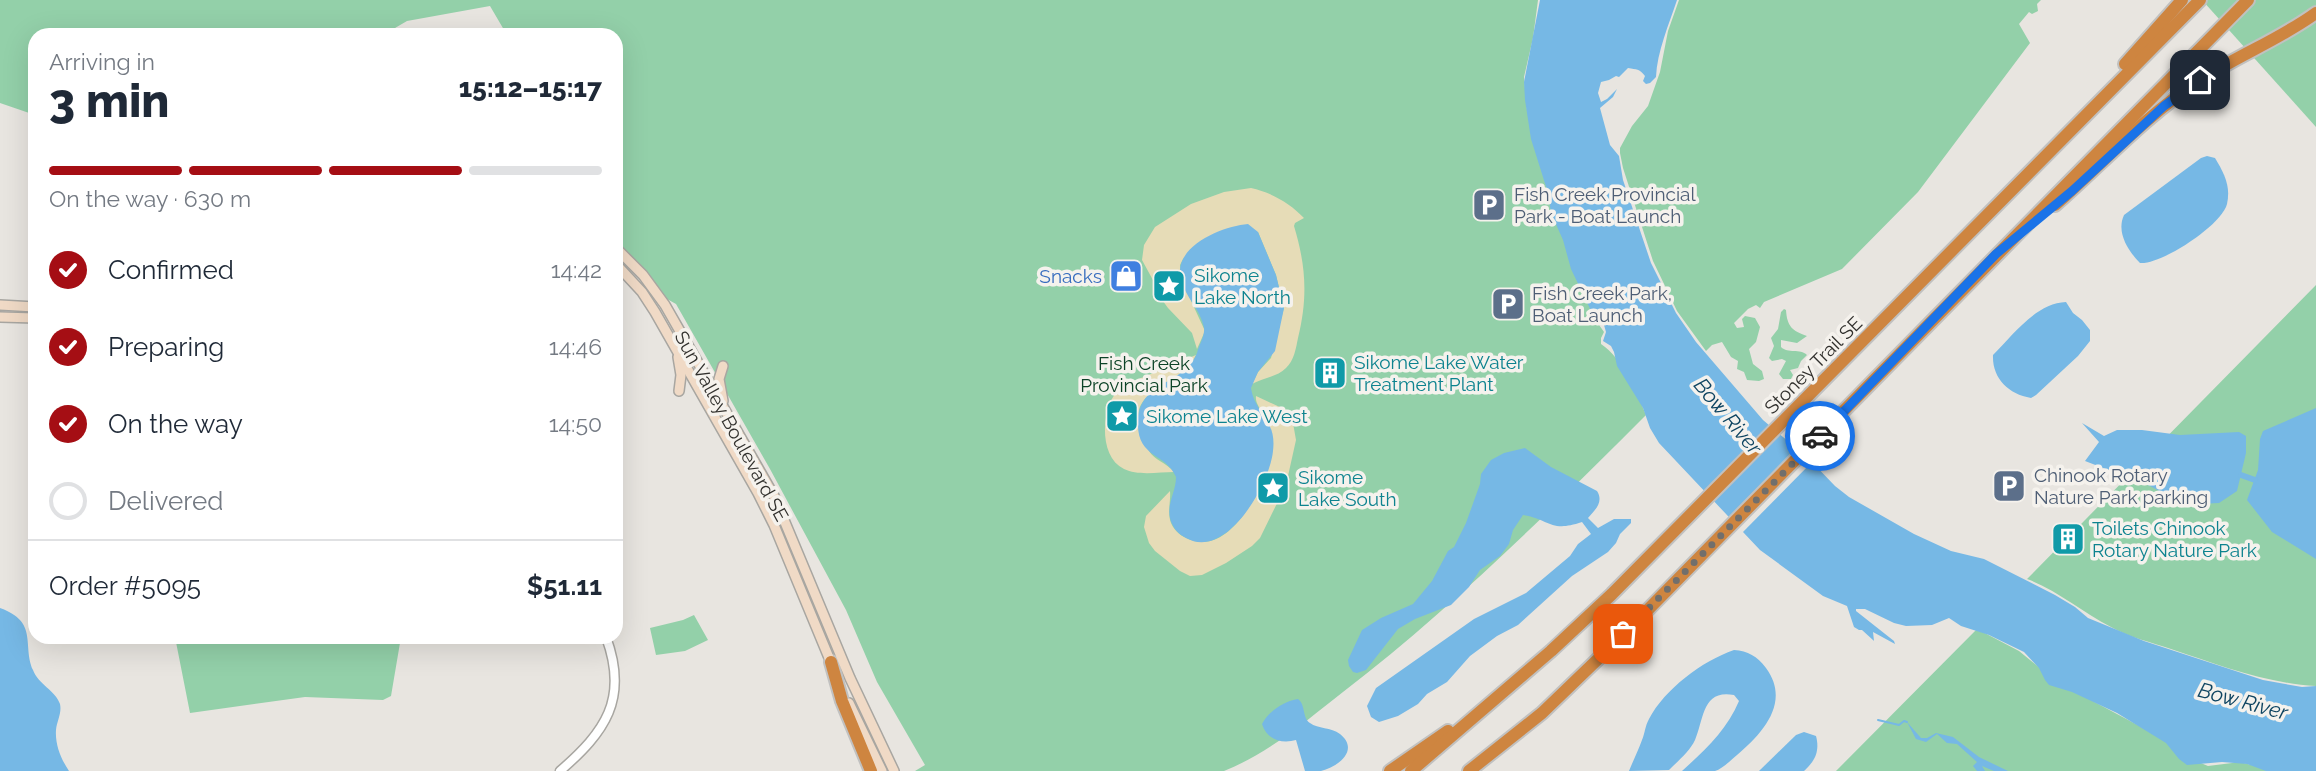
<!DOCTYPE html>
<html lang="en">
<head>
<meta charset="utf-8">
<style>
	body { margin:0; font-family:Raleway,sans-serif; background:#f6f6f7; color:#1f2937; height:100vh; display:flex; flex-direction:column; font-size:26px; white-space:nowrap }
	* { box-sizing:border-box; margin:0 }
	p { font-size:23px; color:#747a83 }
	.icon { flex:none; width:38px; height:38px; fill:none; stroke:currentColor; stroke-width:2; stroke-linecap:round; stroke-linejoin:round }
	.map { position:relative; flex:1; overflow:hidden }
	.sheet { position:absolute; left:28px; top:28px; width:595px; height:616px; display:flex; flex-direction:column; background:#fff; border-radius:21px; box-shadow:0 7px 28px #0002 }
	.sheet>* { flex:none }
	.pin { position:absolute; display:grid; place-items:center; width:60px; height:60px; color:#fff; margin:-30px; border-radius:14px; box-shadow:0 4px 10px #0006 }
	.courier { position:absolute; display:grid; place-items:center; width:70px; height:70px; margin:-35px; border:5px solid #1a73e8; border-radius:50%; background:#fff; color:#222; box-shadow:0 2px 9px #0007 }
	.summary em { font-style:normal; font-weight:800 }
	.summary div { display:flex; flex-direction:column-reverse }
	.summary { display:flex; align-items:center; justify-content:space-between; height:119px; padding:0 21px }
	h1 { font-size:46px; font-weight:800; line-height:52px }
	.bar { display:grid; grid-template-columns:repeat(4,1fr); gap:10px 7px; align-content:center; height:84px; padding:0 21px }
	.bar i { height:9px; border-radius:5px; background:#e0e1e3 }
	.bar .active { background:#a50e14 }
	.bar p { grid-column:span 4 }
	.line { display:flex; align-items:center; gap:18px; padding:0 21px; border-top:2px solid #e0e1e3 }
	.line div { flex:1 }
	ol { padding:0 21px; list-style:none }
	li { display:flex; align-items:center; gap:21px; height:77px }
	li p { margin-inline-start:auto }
	li .icon { padding:7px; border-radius:50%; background:#a50e14; color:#fff; stroke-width:4 }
	li:last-child { color:#747a83 }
	li i { width:38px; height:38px; border:4px solid #e0e1e3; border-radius:50% }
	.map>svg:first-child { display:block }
	.green { fill:#93d0a9 }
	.sand { fill:#e6dcb7 }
	.water { fill:#76b8e5 }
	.pier { fill:#e8e5e0 }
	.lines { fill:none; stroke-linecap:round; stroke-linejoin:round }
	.stream { stroke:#76b8e5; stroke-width:2 }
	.canal { stroke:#76b8e5; stroke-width:6 }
	.tertiary-casing { stroke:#a8a6a1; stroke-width:11 }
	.secondary-casing { stroke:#a8a6a1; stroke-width:12 }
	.motorway-casing { stroke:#c1c1c0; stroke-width:16 }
	.tertiary { stroke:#fff; stroke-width:8 }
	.secondary { stroke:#f0dac6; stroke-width:9 }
	.motorway { stroke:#ce8540; stroke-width:12 }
	.done { stroke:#716f6c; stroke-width:7; stroke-dasharray:0 12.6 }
	.route { stroke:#1a73e8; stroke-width:9 }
	.labels { text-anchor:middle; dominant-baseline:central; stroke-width:7; stroke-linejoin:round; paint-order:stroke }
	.service-label { font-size:19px; fill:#4e5e75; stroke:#f5f2ed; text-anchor:start }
	.culture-label { font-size:19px; fill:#0d838f; stroke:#f5f2ed; text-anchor:start }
	.shop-label { font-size:19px; fill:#366cbe; stroke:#f5f2ed; text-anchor:end }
	.park-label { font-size:19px; fill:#0c4327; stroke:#f5f2ed }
	.street-label { font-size:19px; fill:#31302d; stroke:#f5f2ed }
	.water-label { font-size:21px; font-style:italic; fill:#0e4461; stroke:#f5f2ed }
</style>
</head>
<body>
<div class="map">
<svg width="2316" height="771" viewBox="0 0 2316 771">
	<rect width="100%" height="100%" fill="#e8e5e0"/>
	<g class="green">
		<path d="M 0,0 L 1538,0 L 1533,38 L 1524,77 L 1527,110 L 1597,322 L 1604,332 L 1601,338 L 1601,344 C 1623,359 1636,390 1646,415 C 1549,512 1452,608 1343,692 C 1306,721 1269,753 1224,771 L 915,771 L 925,765 L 877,682 L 846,610 L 770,469 L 676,304 L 667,299 L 647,272 L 616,241 L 616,35 L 507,35 L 490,6 L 407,21 L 383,35 L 35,35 L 35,115 L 0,103 Z"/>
		<path d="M 1679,0 L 2041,0 L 2037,4 L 2038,11 L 2032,14 L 2029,12 L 2019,24 L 2030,43 L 1918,192 L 1842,269 L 1764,302 L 1760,308 L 1756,305 L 1748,309 L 1734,323 L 1737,328 L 1744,327 L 1742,319 L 1745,316 L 1755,318 L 1760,327 L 1756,342 L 1749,349 L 1753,364 L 1762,371 L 1764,379 L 1759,381 L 1747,380 L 1744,372 L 1737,369 L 1738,361 L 1731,357 L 1722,342 L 1712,345 L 1706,351 L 1677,311 L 1653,261 L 1623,168 L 1620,153 L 1620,148 L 1632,126 L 1648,106 L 1660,72 L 1668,31 Z"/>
		<path d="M 2202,0 L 2316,0 L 2316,127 Z"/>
		<path d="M 2316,285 L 2316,686 C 2265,683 2219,665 2171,649 C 2151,642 2130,638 2111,627 C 2082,612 2057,590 2027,579 Z"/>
		<path d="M 1784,309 L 1786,310 C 1787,326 1792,331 1807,336 L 1797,343 L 1781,340 L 1781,347 C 1788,354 1800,348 1807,355 L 1801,361 L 1798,368 L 1790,370 L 1793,375 L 1791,379 L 1783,379 L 1779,374 L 1786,361 L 1782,359 L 1772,361 L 1769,358 L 1774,346 L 1771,338 L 1778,329 L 1781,312 Z"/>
		<path d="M 694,615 L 708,640 L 685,651 L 656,655 L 650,628 L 683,620 Z"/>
		<path d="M 1977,629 L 2019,651 L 2057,682 L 2162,738 L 2191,759 L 2208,766 L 2240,762 L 2274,771 L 1836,771 Z"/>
		<path d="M 175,637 L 401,637 L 391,696 L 383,700 L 305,697 L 190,713 Z"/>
	</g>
	<g class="sand">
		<path d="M 1251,188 C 1270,192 1290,203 1304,218 L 1295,223 L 1294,226 C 1306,266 1308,297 1298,338 C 1296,348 1294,361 1286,368 C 1277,377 1263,378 1252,384 L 1258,372 L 1271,358 L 1284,308 L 1276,275 L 1258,232 L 1201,241 L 1183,259 L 1180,265 L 1181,279 L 1205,331 L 1197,349 L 1192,333 L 1168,308 L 1155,290 L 1154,282 L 1142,260 L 1144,245 L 1155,227 L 1191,204 L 1224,192 Z"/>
		<path d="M 1196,355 C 1176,396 1113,384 1149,451 C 1154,460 1167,463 1174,472 C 1159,472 1138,476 1124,469 C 1097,456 1101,403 1122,386 Z"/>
		<path d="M 1256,396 L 1282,408 L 1287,413 L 1293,423 L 1296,440 L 1286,485 L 1260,538 L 1252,546 L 1226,563 L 1202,575 L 1190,576 L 1180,571 L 1155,551 L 1149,543 L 1144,527 L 1146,516 L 1170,491 C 1171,502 1167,512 1171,523 C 1175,532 1182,537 1191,540 C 1220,550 1241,520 1254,499 C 1259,492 1265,484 1267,475 C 1269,468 1265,423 1263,416 C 1261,408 1255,404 1256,396 Z"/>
	</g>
	<g class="water">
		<path d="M 1540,0 L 1677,0 C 1669,24 1657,52 1656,77 L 1650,83 L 1646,84 L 1643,81 L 1645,76 C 1639,68 1637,70 1628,68 L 1619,77 L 1616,76 L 1609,80 L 1601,82 L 1598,93 L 1601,102 L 1607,99 L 1617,89 L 1613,97 L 1600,108 L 1610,145 L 1619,156 L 1623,180 L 1651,263 L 1676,313 L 1696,342 L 1763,420 L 1810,460 L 1835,486 L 1849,497 L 1914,534 L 1951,551 L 1984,559 L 2055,595 L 2075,607 L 2088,618 L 2110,627 L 2144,641 L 2263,680 L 2302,687 L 2316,686 L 2316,771 L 2266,771 L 2247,764 L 2222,762 L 2187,765 L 2179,759 L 2166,743 L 2117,713 L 2072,692 L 2049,685 L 2045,680 L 2039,668 L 2024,652 L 1989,635 L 1961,626 L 1949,618 L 1932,625 L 1906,626 L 1894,623 L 1865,609 L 1856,609 L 1856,611 L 1894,641 L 1895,644 L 1873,632 L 1874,641 L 1873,640 L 1862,630 L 1859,630 L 1854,627 L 1847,606 L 1823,596 L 1760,550 L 1659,443 L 1650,428 L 1643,408 L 1617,366 L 1614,352 L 1611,346 L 1603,341 L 1606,332 L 1604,325 L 1594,317 L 1571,269 L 1563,240 L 1551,213 L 1548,193 L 1531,139 L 1525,100 L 1524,82 Z"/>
		<path d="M 2207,156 L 2215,158 C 2224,173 2231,186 2227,204 C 2222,225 2161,265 2140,263 C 2128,251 2116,232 2124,215 L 2201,158 Z"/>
		<path d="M 1248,224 L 1258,232 L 1276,275 L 1284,308 L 1275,351 L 1258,372 L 1251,388 C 1255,414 1277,419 1273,451 C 1270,483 1227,561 1186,538 C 1178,534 1172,527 1170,518 C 1167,502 1176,492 1176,477 C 1166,453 1137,458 1138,423 C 1138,380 1184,386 1197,353 C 1199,345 1205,336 1204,328 C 1201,310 1185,297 1181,279 C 1172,247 1222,226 1248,224 Z"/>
		<path d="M 2066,302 L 2073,313 L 2082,320 L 2090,330 L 2090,341 L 2078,356 L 2036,395 L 2031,398 C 2008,394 1992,378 1993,355 C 2013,335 2036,303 2066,302 Z"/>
		<path d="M 2316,408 L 2316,559 L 2272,532 L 2247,500 L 2258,470 L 2260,439 L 2263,431 Z"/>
		<path d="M 2082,423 L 2104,436 L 2117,430 L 2142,430 L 2180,435 L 2239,432 L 2246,436 L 2246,453 L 2237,491 L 2219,503 L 2199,504 L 2176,500 L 2150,486 L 2085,461 L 2099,442 Z"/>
		<path d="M 1525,448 L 1551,467 L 1597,491 C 1604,502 1595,510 1588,518 L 1598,528 L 1614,519 L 1631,519 L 1631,523 L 1620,534 L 1616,543 L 1608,552 L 1572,576 L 1518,625 L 1497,636 L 1470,656 L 1447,682 L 1427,694 L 1418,704 L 1398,716 L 1379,722 L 1371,717 L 1367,706 L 1376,688 L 1474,619 L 1526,593 L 1570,556 L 1578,544 L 1591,534 L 1582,522 C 1550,533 1550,519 1523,515 L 1513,530 L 1509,544 L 1500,556 L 1480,570 L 1469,587 L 1451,605 L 1415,619 L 1398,629 L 1366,670 L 1357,673 L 1353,672 L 1349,666 L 1348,660 L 1362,630 L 1381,618 L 1413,604 L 1432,581 L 1448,551 L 1454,547 L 1466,523 L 1480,484 L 1481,474 L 1491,460 L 1504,453 Z"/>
		<path d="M 0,608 C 39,622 22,645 33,670 C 38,684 56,691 60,704 C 62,713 57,721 56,730 C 55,745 61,759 69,771 L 0,771 Z"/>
		<path d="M 1734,650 C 1748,651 1757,656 1766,668 C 1791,702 1763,733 1737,755 C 1731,760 1722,769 1715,771 C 1705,771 1692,771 1682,771 C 1705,750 1727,730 1739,701 L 1734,695 C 1702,689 1704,719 1695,740 C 1690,751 1678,761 1669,770 L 1629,771 C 1633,761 1638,751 1642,740 C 1645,733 1645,726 1649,719 C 1665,689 1702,661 1734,650 Z"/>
		<path d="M 1298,699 C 1306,705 1302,718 1310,723 C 1318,729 1331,727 1340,734 C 1360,750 1338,767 1321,771 C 1316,771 1309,771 1305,771 L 1296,740 C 1282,744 1267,740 1262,724 C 1269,711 1284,701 1298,699 Z"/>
		<path d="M 1907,722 L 1921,738 L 1927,738 L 1936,733 L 1953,737 L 1979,757 L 2008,771 L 1994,771 L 1982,766 L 1985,771 L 1977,771 L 1973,766 L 1977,762 L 1957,744 L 1947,743 L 1937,734 L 1926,742 L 1916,739 Z"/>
		<path d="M 1804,732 L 1816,736 C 1820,751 1815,761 1804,771 L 1759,771 L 1796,735 Z"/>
	</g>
	<path class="pier" d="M 1799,445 L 1815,459 L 1741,534 L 1727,519 Z"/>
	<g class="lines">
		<path class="stream" d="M 1878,720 L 1899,725 L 1904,721 L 1907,722"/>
		<path class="canal" d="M 2241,475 L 2255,480"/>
		<defs>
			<path id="tertiary" d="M 560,771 C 605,732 629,699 606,637"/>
			<g id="secondary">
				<path d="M 616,248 L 643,275 L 665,305 L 774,496 L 850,678 L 894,771"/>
				<path d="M 616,264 L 642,292 L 655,312 L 758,493 L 774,525 L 832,665"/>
				<path d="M 0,305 L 35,307"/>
				<path d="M 0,317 L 35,318"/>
				<path d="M 678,357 L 681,375 L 679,391"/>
				<path d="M 723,401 L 719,379 L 723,366"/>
				<path d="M 849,703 L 882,771"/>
			</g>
			<g id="motorway">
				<path d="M 2125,64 L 2182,0"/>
				<path d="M 2055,205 C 2103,163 2146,115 2199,81 C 2236,56 2279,40 2316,13"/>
				<path d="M 831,662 L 842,701 L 871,771"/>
				<path d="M 1390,771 L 1448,731"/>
				<path d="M 1411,771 L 1551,651 L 1612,594 L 2200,0"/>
				<path d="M 1469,771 L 1542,713 L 1624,634 L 2248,0"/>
			</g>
		</defs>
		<use href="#tertiary" class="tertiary-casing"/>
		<use href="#secondary" class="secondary-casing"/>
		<use href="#motorway" class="motorway-casing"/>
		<use href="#tertiary" class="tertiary"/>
		<use href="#secondary" class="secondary"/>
		<use href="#motorway" class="motorway"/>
	</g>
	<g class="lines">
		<path class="done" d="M 1623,634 L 1820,436"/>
		<path class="route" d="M 1820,436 L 1996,254 L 2072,191 L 2164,106 L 2200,80"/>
	</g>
	<defs>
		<symbol id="parking-square" viewBox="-11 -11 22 22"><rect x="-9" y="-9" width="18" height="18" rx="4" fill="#5c6f8a" stroke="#f5f2ed"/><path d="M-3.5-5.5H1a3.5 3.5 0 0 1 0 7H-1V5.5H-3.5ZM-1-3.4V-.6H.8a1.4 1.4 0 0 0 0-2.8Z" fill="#fff"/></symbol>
		<symbol id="shop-square" viewBox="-11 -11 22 22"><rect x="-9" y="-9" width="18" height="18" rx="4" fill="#3f7fe0" stroke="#f5f2ed"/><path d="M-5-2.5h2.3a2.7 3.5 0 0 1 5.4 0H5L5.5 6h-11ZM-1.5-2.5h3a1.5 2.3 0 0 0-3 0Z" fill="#fff"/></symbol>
		<symbol id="sight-square" viewBox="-11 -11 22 22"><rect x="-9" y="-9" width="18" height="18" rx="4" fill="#0f9aa8" stroke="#f5f2ed"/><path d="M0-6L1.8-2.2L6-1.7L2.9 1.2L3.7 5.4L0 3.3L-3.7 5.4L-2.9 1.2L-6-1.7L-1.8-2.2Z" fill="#fff"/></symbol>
		<symbol id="building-square" viewBox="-11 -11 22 22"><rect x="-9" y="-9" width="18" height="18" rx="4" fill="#0f9aa8" stroke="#f5f2ed"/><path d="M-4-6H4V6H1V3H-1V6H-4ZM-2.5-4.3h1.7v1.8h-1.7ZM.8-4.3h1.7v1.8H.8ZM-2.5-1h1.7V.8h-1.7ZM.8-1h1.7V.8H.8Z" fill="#fff"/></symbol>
	</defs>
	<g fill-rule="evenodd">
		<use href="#parking-square" x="1470" y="186" width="38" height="38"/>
		<use href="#shop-square" x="1107" y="257" width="38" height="38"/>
		<use href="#sight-square" x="1150" y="267" width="38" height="38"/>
		<use href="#parking-square" x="1489" y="285" width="38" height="38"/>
		<use href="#building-square" x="1311" y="354" width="38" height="38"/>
		<use href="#sight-square" x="1103" y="397" width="38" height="38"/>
		<use href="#parking-square" x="1990" y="467" width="38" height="38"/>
		<use href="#sight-square" x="1254" y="469" width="38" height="38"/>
		<use href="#building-square" x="2049" y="520" width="38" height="38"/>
	</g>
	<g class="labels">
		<g class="service-label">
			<text x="1514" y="194">Fish Creek Provincial<tspan x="1514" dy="22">Park - Boat Launch</tspan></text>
			<text x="1532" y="293">Fish Creek Park,<tspan x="1532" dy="22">Boat Launch</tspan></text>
			<text x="2034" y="475">Chinook Rotary<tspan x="2034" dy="22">Nature Park parking</tspan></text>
		</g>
		<g class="culture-label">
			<text x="1194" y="275">Sikome<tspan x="1194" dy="22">Lake North</tspan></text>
			<text x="1354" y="362">Sikome Lake Water<tspan x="1354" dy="22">Treatment Plant</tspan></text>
			<text x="1146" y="416">Sikome Lake West</text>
			<text x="1298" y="477">Sikome<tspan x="1298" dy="22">Lake South</tspan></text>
			<text x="2092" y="528">Toilets Chinook<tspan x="2092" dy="22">Rotary Nature Park</tspan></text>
		</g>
		<g class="shop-label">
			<text x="1102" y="276">Snacks</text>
		</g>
		<g class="park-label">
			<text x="1144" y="363">Fish Creek<tspan x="1144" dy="22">Provincial Park</tspan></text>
		</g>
		<g class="street-label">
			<text transform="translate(1813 365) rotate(-45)">Stoney Trail SE</text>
			<text transform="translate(732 426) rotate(61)">Sun Valley Boulevard SE</text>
		</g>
		<g class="water-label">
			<text transform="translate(1728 416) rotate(50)">Bow River</text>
			<text transform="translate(2243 701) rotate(15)">Bow River</text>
		</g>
	</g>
</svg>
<div class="pin" style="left:1623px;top:634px;background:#ea580c"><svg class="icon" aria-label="bag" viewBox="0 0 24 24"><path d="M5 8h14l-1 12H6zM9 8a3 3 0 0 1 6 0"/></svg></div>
<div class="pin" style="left:2200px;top:80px;background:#1f2937"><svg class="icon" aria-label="home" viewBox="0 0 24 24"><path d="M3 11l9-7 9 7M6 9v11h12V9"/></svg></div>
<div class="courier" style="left:1820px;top:436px"><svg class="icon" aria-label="car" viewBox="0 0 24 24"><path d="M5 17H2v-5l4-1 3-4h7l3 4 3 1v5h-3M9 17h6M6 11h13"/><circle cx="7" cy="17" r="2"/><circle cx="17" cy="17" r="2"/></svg></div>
<section class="sheet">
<div class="summary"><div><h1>3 min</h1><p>Arriving in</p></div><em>15:12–15:17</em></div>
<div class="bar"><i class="active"></i><i class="active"></i><i class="active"></i><i></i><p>On the way · 630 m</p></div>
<ol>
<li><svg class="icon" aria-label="check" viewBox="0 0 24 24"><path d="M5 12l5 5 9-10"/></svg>Confirmed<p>14:42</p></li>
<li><svg class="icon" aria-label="check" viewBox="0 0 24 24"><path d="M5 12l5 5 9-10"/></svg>Preparing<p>14:46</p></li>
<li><svg class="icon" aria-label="check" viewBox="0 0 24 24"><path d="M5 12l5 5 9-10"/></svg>On the way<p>14:50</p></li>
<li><i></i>Delivered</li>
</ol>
<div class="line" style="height:91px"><div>Order #5095</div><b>$51.11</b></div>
</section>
</div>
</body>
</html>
